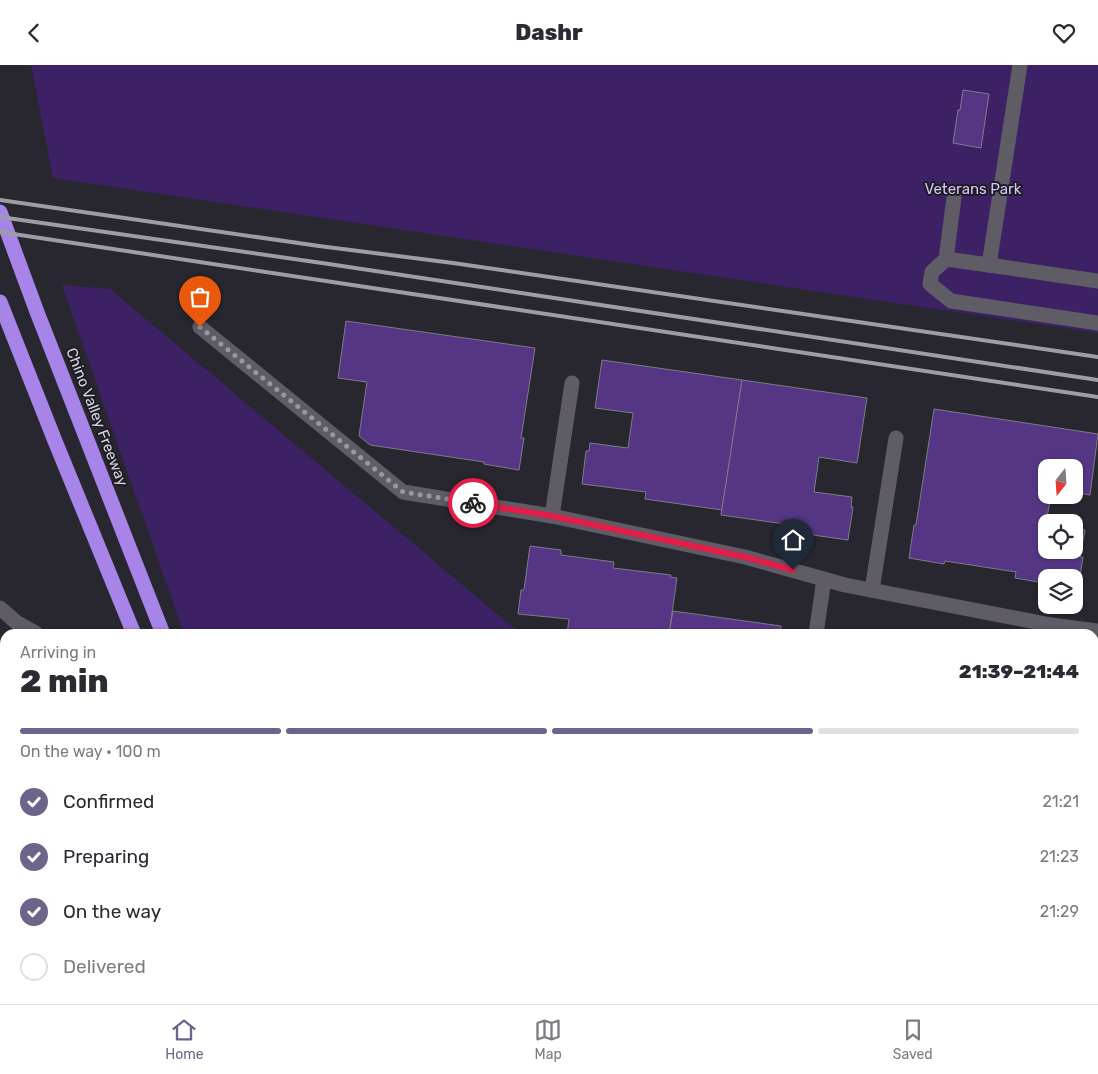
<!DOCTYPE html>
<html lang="en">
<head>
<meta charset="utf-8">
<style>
	body { margin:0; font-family:Rubik,sans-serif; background:#f7f7f7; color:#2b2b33; height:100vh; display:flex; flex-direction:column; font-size:19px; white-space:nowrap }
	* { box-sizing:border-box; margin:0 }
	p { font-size:16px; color:#7c7c81 }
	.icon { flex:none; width:28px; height:28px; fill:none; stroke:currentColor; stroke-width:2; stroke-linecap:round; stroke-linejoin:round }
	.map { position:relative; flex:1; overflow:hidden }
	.side { position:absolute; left:0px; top:564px; width:1099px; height:376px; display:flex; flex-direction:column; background:#fff; border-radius:15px 15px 0 0; box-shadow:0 1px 4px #0004 }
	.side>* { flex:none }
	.needle { width:32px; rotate:197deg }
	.tools { position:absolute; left:1038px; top:394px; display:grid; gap:10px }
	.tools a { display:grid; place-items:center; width:45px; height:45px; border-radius:10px; background:#fff; box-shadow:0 1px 4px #0004; font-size:25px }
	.pin { position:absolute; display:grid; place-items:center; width:42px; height:42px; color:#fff; margin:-51px -21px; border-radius:50% 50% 50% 0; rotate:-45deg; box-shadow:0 0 5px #0007 }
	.pin .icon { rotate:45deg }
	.courier { position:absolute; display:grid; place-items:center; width:50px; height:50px; margin:-25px; border:4px solid #e11d48; border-radius:50%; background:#fff; color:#222; box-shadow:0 1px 6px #0007 }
	.head em { font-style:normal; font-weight:800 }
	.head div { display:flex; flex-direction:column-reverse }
	.head { display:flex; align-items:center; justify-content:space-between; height:85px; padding:0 20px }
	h1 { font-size:32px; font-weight:800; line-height:38px }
	.bar { display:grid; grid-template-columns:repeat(4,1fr); gap:8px 5px; align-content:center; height:60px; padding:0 20px }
	.bar i { height:6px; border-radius:4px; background:#e1e1e2 }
	.bar .on { background:#6e6389 }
	.bar p { grid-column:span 4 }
	ol { padding:0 20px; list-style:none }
	li { display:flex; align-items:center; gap:15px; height:55px }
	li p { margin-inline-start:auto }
	li .icon { padding:5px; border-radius:50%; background:#6e6389; color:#fff; stroke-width:4 }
	li:last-child { color:#7c7c81 }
	li i { width:28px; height:28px; border:2px solid #e1e1e2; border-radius:50% }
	header { display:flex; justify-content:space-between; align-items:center; height:65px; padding:0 20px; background:#fff; font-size:22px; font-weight:800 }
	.tab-bar { display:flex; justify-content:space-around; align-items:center; height:70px; border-top:1px solid #e1e1e2; background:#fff; font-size:14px; color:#7c7c81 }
	.tab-bar a { display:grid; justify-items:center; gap:2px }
	.tab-bar .on { color:#6e6389 }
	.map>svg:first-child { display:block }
	.built { fill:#332f3d }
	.green { fill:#3c2264 }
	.building { fill:#543684; stroke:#7e7b86 }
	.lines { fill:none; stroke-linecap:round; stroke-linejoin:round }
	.minor { stroke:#5f5c66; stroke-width:15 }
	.highway { stroke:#a784e8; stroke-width:15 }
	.rail { stroke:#9f9da4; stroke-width:4 }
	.done { stroke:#99979f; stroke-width:5; stroke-dasharray:0 9 }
	.route { stroke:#e11d48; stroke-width:6 }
	.labels { text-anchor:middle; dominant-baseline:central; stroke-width:4; stroke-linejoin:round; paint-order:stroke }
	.park-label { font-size:15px; fill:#d4c6f3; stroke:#1f1c25 }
	.street-label { font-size:15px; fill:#d6d4db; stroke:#1f1c25 }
</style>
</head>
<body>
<header><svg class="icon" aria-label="back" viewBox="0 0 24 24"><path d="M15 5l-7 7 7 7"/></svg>Dashr<svg class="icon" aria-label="heart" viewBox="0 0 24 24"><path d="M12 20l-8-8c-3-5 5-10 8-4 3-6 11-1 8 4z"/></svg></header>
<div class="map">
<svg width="1098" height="939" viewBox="0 0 1098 939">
	<rect width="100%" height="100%" fill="#28262f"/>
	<path class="built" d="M 412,935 L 888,935 L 900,939 L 414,939 Z"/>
	<g class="green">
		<path d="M 31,0 L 1098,0 L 1098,268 L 53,113 Z"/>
		<path d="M 62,220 L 110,224 L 521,569 L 184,569 Z"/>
	</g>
	<g class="building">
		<path d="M 963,25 L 989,29 L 981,83 L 953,78 L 958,45 L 960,45 Z"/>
		<path d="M 346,256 L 535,283 L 521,373 L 524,373 L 519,405 L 484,399 L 484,397 L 370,380 L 359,371 L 367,317 L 338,313 Z"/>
		<path d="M 602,295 L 742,315 L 722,445 L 645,434 L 646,427 L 582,419 L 586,386 L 589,386 L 590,378 L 628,383 L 633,348 L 595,343 Z"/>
		<path d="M 742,315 L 867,333 L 857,398 L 819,392 L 814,427 L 852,432 L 851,442 L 853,442 L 848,475 L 813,470 L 813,468 L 784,464 L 785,459 L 721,450 Z"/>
		<path d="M 934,344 L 1098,369 L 1090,430 L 1074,427 L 1074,402 L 1046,402 L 1046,430 L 1051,430 L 1046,458 L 1046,485 L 1074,485 L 1074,463 L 1085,465 L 1080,492 L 1083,492 L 1078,525 L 1074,525 L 1074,512 L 1046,512 L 1046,521 L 1044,521 L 1044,518 L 1015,513 L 1016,507 L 945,496 L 944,499 L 909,493 L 914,460 L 916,460 Z"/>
		<path d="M 530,481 L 561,485 L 561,490 L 614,497 L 613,503 L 671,510 L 670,512 L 677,513 L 669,569 L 567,569 L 569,554 L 518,549 L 521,525 L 524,525 Z"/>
		<path d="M 673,546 L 781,561 L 780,569 L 669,569 Z"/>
		<path d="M 1094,697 L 1098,698 L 1098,766 L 1094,766 Z"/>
	</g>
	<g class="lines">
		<g class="minor">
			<path d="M 1020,0 L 989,200 L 1098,216"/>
			<path d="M 954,133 L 946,194 L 932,207 L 930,219 L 951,236 L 1098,258"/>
			<path d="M 946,194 L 989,200"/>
			<path d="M 200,262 L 403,427 L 552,451 L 745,492 L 845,520 L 1051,560 L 1050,569"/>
			<path d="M 552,451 L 572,318"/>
			<path d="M 872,525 L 896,373"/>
			<path d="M 0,543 L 16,557 L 37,569"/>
			<path d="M 1051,560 L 1098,566"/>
			<path d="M 816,569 L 824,514"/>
			<path d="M 1097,653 L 1098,643"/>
			<path d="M 0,694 L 5,695"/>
			<path d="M 1094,831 L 1098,833"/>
			<path d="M 850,935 L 864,939"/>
			<path d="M 663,939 L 665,935"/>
			<path d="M 790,939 L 791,935"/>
		</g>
		<g class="highway">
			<path d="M 0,147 L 37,247 L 163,569"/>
			<path d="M 0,237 L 55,376 L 134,569"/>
			<path d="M 255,935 L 256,939"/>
			<path d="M 280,935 L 282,939"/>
			<path d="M 311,935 L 313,939"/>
		</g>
		<g class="rail">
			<path d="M 0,135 L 319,181 L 453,198 L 1098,292"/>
			<path d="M 0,152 L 322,198 L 1098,315"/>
			<path d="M 0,167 L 1098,332"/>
		</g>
	</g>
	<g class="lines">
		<path class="done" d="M 200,262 L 403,427 L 473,438"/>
		<path class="route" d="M 473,438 L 552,451 L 745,492 L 793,505"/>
	</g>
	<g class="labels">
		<g class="park-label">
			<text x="973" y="124">Veterans Park</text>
		</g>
		<g class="street-label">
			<text transform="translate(97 352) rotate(69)">Chino Valley Freeway</text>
		</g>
	</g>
</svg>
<div class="tools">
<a><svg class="needle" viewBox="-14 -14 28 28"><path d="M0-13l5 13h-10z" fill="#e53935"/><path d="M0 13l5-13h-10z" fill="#7c7c81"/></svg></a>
<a><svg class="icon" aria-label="locate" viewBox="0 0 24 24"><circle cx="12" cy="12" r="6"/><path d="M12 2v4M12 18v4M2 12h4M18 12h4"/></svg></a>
<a><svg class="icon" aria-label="layers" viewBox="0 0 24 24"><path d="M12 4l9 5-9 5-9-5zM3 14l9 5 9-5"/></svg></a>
</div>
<div class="pin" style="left:200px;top:262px;background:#ea580c"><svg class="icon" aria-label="bag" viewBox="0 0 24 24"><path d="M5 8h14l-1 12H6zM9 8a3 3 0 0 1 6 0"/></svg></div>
<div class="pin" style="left:793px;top:505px;background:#1f2937"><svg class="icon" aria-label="home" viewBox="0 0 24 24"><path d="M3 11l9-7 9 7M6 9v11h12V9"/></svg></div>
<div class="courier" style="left:473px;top:438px"><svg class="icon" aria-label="bike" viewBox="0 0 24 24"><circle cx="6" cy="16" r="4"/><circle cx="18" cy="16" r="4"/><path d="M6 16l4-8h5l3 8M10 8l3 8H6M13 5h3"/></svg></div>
<section class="side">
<div class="head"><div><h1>2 min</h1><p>Arriving in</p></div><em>21:39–21:44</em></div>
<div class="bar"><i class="on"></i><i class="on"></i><i class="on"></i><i></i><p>On the way · 100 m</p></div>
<ol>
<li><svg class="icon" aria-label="check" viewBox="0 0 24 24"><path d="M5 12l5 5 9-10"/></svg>Confirmed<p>21:21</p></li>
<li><svg class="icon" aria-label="check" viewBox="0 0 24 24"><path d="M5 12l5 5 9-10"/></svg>Preparing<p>21:23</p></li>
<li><svg class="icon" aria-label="check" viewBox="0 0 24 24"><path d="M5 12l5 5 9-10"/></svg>On the way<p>21:29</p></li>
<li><i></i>Delivered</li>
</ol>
</section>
</div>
<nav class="tab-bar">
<a class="on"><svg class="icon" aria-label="home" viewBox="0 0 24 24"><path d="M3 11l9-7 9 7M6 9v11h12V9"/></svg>Home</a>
<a><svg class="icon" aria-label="map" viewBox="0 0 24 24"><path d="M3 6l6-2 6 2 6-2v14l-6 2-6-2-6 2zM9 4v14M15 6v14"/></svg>Map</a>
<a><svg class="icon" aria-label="saved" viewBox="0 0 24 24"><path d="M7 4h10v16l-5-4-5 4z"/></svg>Saved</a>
</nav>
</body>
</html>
